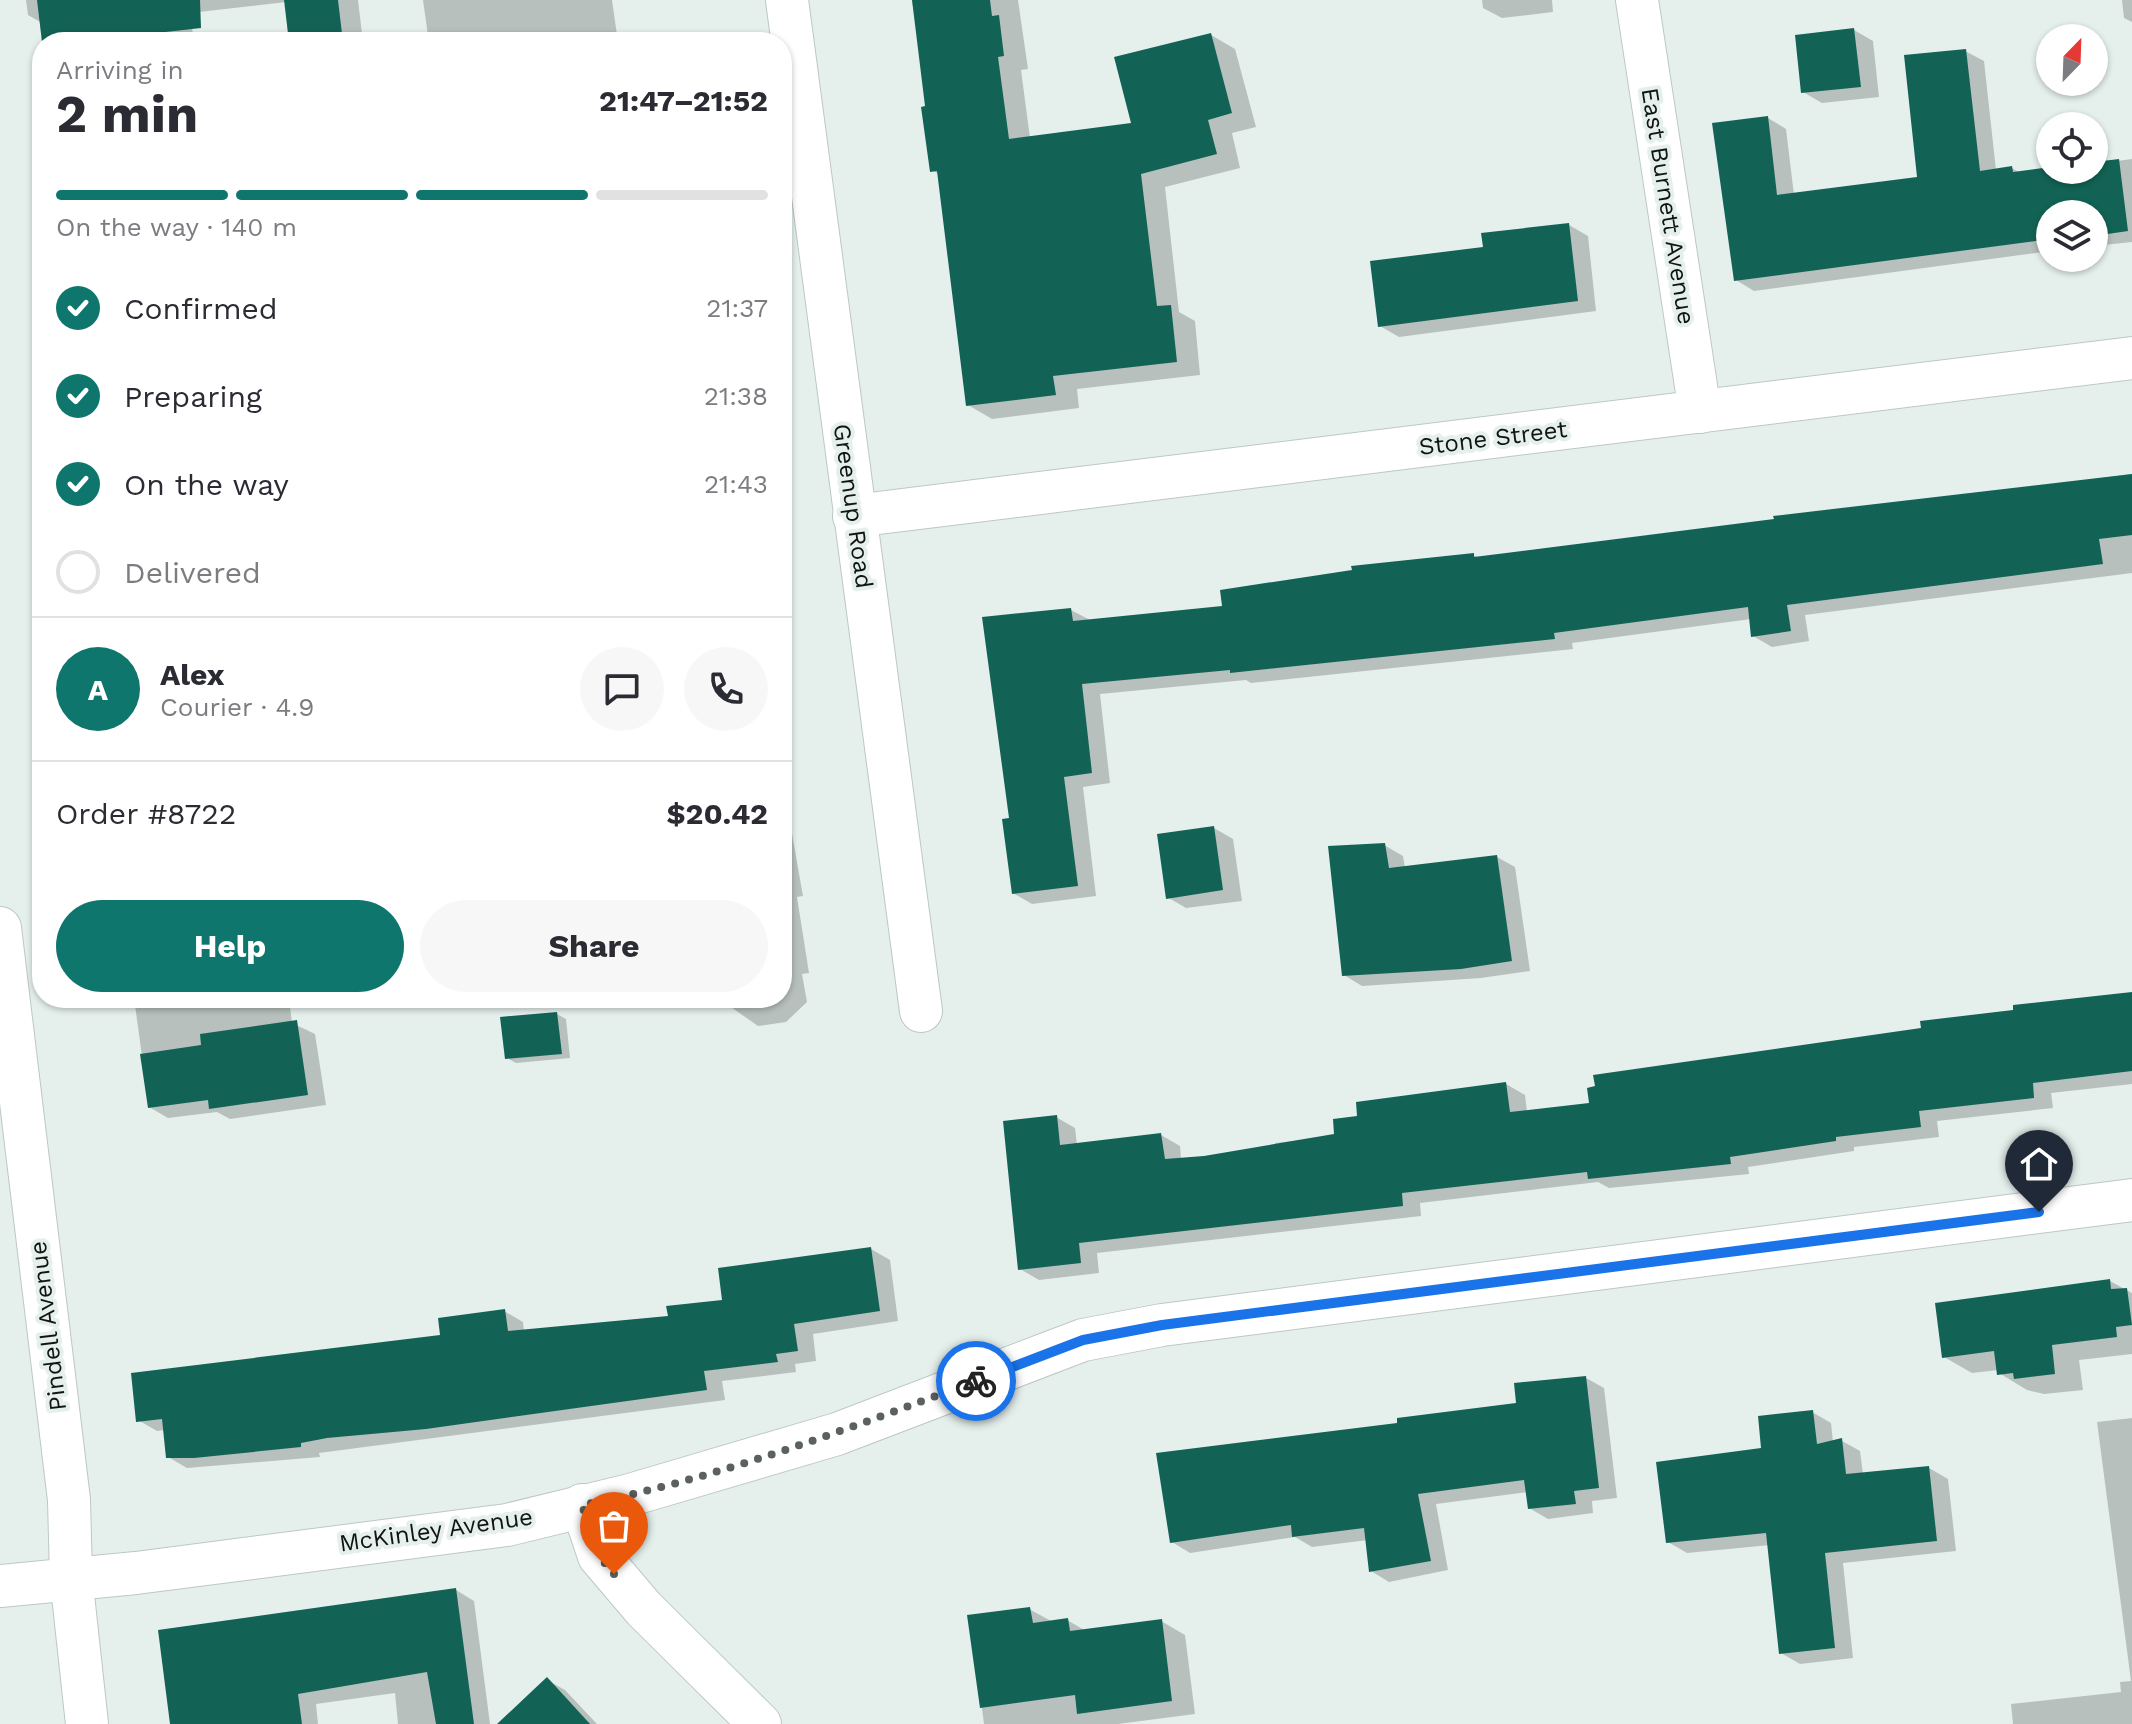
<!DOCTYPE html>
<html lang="en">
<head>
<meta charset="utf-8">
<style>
	body { margin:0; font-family:"Work Sans",sans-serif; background:#f7f7f7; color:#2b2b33; height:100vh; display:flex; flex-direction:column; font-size:30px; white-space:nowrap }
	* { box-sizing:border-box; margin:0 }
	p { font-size:26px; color:#7c7c81 }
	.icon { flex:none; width:44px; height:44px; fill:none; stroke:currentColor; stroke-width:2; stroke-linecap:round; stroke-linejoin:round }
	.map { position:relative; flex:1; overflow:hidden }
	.panel { position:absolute; left:32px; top:32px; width:760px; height:976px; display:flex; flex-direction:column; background:#fff; border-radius:32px; box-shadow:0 2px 6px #0004 }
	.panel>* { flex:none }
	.needle { width:52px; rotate:23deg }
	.controls { position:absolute; left:2036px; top:24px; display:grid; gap:16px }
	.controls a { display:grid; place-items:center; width:72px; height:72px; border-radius:50%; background:#fff; box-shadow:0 2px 6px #0004; font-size:40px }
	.pin { position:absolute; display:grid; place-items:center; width:68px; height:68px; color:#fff; margin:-82px -34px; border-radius:50% 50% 50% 0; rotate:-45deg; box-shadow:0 0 8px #0007 }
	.pin .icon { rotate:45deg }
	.courier { position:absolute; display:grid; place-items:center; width:80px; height:80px; margin:-40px; border:6px solid #1a73e8; border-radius:50%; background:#fff; color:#222; box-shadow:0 2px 10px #0007 }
	.head em { font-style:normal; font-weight:700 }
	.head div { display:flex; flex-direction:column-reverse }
	.head { display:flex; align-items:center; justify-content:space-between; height:136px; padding:0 24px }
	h1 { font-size:52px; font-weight:700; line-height:60px }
	.bar { display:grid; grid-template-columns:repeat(4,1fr); gap:12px 8px; align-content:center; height:96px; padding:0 24px }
	.bar i { height:10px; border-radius:6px; background:#e1e1e2 }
	.bar .current { background:#0f766e }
	.bar p { grid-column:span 4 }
	.line { display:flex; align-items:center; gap:20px; padding:0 24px; border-top:2px solid #e1e1e2 }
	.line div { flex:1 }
	.round { display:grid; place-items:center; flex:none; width:84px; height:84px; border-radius:42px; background:#f7f7f7 }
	ol { padding:0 24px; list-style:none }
	li { display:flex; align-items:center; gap:24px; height:88px }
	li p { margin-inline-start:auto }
	li .icon { padding:8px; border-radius:50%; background:#0f766e; color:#fff; stroke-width:4 }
	li:last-child { color:#7c7c81 }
	li i { width:44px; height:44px; border:4px solid #e1e1e2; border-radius:50% }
	.button { display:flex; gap:16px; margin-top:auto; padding:16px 24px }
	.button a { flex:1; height:92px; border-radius:48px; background:#0f766e; color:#fff; font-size:32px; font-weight:700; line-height:92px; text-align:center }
	.button a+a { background:#f7f7f7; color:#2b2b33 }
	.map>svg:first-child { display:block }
	.shadow { fill:#0003 }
	.building { fill:#126355 }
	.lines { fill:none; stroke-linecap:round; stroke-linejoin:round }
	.street-casing { stroke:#bdc8c5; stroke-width:44 }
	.street { stroke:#fff; stroke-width:42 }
	.done { stroke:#5b615f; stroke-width:8; stroke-dasharray:0 14.4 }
	.route { stroke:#1a73e8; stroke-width:10 }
	.labels { text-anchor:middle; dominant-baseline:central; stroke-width:8; stroke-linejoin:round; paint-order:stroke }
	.street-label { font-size:24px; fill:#101413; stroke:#e5f0ed }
</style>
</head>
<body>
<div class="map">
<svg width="2132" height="1724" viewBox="0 0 2132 1724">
	<rect width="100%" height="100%" fill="#e5f0ed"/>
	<g class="shadow">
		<path d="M 26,0 L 358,0 L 363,42 L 291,42 L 286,2 L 190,13 L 194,42 L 44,42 L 42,23 L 28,15 Z"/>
		<path d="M 423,0 L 612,0 L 618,42 L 380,42 L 428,36 Z"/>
		<path d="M 912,0 L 1018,0 L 1028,69 L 1021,70 L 1030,138 L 1133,125 L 1211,35 L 1235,49 L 1256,127 L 1232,133 L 1240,168 L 1165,187 L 1179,312 L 1195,321 L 1200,375 L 1077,389 L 1079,408 L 992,419 L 968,405 L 940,175 L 932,170 L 928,108 Z"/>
		<path d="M 1482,0 L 1552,0 L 1553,12 L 1502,18 L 1483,8 Z"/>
		<path d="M 2122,0 L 2132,0 L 2132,22 L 2124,18 Z"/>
		<path d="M 1854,30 L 1873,41 L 1879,97 L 1822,103 L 1803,92 Z"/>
		<path d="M 1965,51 L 1984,61 L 1996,170 L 2012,168 L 2020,173 L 2094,170 L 2094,164 L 2132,159 L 2132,242 L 2094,246 L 2094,214 L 2050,214 L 2050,251 L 1754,291 L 1736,280 L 1768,118 L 1786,129 L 1794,195 L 1919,179 Z"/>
		<path d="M 42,180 L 42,242 L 34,181 Z"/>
		<path d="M 1569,225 L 1588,236 L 1596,311 L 1399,337 L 1380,326 L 1485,248 Z"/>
		<path d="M 2132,474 L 2132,573 L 1805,615 L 1809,641 L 1772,647 L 1753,636 L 1751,619 L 1572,643 L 1573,649 L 1251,683 L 1246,680 L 1100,694 L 1110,783 L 1083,787 L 1096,896 L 1032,904 L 1013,893 L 1012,820 L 1071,610 L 1090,620 L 1224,608 L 1473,555 L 1480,558 Z"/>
		<path d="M 782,777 L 803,896 L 797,897 L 809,973 L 802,974 L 807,1002 L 786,1022 L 758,1026 L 718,998 L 782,998 Z"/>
		<path d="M 1214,828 L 1233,839 L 1242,901 L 1186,908 L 1167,897 Z"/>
		<path d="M 1384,845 L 1403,856 L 1405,868 L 1497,857 L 1515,867 L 1530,971 L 1481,978 L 1362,986 L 1344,975 Z"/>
		<path d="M 2132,994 L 2132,1084 L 2051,1093 L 2053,1108 L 1937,1121 L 1939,1137 L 1854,1147 L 1854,1151 L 1748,1167 L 1749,1174 L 1609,1188 L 1598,1182 L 1420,1203 L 1421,1216 L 1097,1253 L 1099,1273 L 1039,1280 L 1020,1269 L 1056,1117 L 1075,1128 L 1077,1145 L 1161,1135 L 1180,1146 L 1181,1159 L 1275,1148 L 1275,1143 L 1337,1136 L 1360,1118 L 1506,1084 L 1525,1095 L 1527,1112 L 1591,1104 L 1923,1029 Z"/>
		<path d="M 134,998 L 289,998 L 292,1023 L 315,1034 L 326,1105 L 230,1119 L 217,1112 L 168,1118 L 149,1107 Z"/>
		<path d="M 557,1014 L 566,1019 L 570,1058 L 516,1063 L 507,1058 Z"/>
		<path d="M 871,1249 L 890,1260 L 898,1321 L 813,1334 L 816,1361 L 795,1364 L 796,1372 L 722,1381 L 725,1400 L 319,1453 L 320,1457 L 187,1468 L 168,1457 L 165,1430 L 157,1431 L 138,1420 L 442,1337 L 504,1311 L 523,1322 L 524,1332 L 670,1317 L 725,1302 Z"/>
		<path d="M 2110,1281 L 2132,1293 L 2132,1354 L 2079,1360 L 2083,1390 L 2044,1394 L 2027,1390 L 1999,1373 L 1998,1370 L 1972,1373 L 1944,1357 Z"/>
		<path d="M 1586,1378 L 1604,1388 L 1617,1498 L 1592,1501 L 1593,1513 L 1548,1519 L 1529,1508 L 1528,1492 L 1436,1504 L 1448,1570 L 1389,1582 L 1371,1571 L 1368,1540 L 1312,1547 L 1295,1537 L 1190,1553 L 1172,1542 L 1400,1425 L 1518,1405 Z"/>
		<path d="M 1812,1412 L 1831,1423 L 1833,1442 L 1842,1441 L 1860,1451 L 1863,1474 L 1929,1468 L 1948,1479 L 1956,1551 L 1843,1563 L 1853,1658 L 1800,1664 L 1781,1653 L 1770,1545 L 1687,1553 L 1668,1542 L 1764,1449 Z"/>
		<path d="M 2132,1418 L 2132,1724 L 2013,1724 L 2011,1704 L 2121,1692 L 2120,1682 L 2131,1681 L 2097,1422 Z"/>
		<path d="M 456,1590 L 474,1601 L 490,1724 L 398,1724 L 395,1693 L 316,1704 L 318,1724 L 230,1724 Z"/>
		<path d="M 1029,1609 L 1053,1622 L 1067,1620 L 1086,1631 L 1161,1621 L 1185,1635 L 1195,1714 L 1118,1724 L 984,1724 L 970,1617 Z"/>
		<path d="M 547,1680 L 565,1690 L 597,1724 L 500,1724 Z"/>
	</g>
	<g class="building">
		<path d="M 37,0 L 200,0 L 201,28 L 76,42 L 42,42 Z"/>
		<path d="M 284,0 L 338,0 L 343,42 L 289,42 Z"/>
		<path d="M 912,0 L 990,0 L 992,16 L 999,15 L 1004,56 L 998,57 L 1009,139 L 1131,123 L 1114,57 L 1211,33 L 1232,113 L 1208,120 L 1217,154 L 1141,174 L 1157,306 L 1171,305 L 1177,362 L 1053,376 L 1056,395 L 966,406 L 937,171 L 930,172 L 921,107 L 925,106 Z"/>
		<path d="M 1854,28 L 1861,87 L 1801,93 L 1795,35 Z"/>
		<path d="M 1966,49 L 1980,171 L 2012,166 L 2013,172 L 2050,167 L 2094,170 L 2094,162 L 2119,159 L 2128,231 L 2094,236 L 2094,214 L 2050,214 L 2050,239 L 1734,281 L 1712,123 L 1768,116 L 1777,195 L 1917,177 L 1904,55 Z"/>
		<path d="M 1569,223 L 1578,301 L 1378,327 L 1370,261 L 1483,247 L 1481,233 Z"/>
		<path d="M 2132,474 L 2132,535 L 2099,539 L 2103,564 L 1787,605 L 1791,631 L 1751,637 L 1748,607 L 1554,633 L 1555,639 L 1230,673 L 1230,670 L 1082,684 L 1092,773 L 1064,777 L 1078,886 L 1012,894 L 1002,819 L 1009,818 L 982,617 L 1071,608 L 1073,621 L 1222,606 L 1220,590 L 1352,570 L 1351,566 L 1474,553 L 1474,557 L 1774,519 L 1773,516 Z"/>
		<path d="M 1214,826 L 1223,890 L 1166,899 L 1157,834 Z"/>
		<path d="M 1385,843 L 1389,868 L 1497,855 L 1512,961 L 1461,969 L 1342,976 L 1328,846 Z"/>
		<path d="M 2132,992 L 2132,1071 L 2033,1083 L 2034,1098 L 1919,1111 L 1921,1127 L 1836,1137 L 1836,1141 L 1730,1157 L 1731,1164 L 1588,1179 L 1587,1172 L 1402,1193 L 1403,1206 L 1079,1243 L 1081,1263 L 1018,1270 L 1003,1121 L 1057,1115 L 1060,1145 L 1161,1133 L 1165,1159 L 1204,1156 L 1334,1134 L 1333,1119 L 1357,1116 L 1356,1102 L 1506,1082 L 1510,1112 L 1589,1103 L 1587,1088 L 1595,1086 L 1593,1075 L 1921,1028 L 1920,1021 L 2013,1010 L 2013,1005 Z"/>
		<path d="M 557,1012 L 562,1054 L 505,1059 L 500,1017 Z"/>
		<path d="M 297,1020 L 308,1095 L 209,1109 L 208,1100 L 148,1108 L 140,1054 L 201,1045 L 200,1034 Z"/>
		<path d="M 871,1247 L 880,1311 L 794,1324 L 798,1351 L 776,1354 L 778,1362 L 704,1371 L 707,1390 L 426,1429 L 327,1438 L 301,1443 L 301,1447 L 194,1458 L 166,1458 L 162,1419 L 136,1422 L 131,1373 L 440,1335 L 438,1318 L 505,1309 L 508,1331 L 668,1316 L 666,1306 L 722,1300 L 718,1268 Z"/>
		<path d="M 2110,1279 L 2111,1289 L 2127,1288 L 2132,1325 L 2116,1327 L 2117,1337 L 2052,1345 L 2055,1374 L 2014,1379 L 2013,1373 L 1997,1375 L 1994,1351 L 1942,1358 L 1935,1303 Z"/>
		<path d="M 1586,1376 L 1599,1488 L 1574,1491 L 1576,1504 L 1528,1509 L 1524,1480 L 1418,1494 L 1431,1561 L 1369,1572 L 1364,1528 L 1292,1537 L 1291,1525 L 1170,1543 L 1156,1453 L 1397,1423 L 1397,1418 L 1516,1403 L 1514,1383 Z"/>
		<path d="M 1813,1410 L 1817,1444 L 1842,1438 L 1846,1474 L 1929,1466 L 1937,1541 L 1825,1553 L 1835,1648 L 1779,1654 L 1766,1533 L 1666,1543 L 1656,1462 L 1761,1448 L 1758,1416 Z"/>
		<path d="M 456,1588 L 474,1724 L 436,1724 L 427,1672 L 298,1694 L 302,1724 L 170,1724 L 158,1630 Z"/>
		<path d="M 1030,1607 L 1033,1623 L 1068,1618 L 1070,1631 L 1162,1619 L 1172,1701 L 1077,1714 L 1075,1695 L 980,1708 L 967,1615 Z"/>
		<path d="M 547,1677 L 590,1724 L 497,1724 Z"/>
	</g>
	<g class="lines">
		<defs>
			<g id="street">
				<path d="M 787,0 L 921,1011"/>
				<path d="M 1637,0 L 1700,412"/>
				<path d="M 854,516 L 2132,358"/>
				<path d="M 0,928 L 69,1500 L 71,1577 L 87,1724"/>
				<path d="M 582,1505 L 599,1556 L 644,1609 L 760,1724"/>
				<path d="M 0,1586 L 136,1573 L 507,1525 L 630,1495 L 837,1434 L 1083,1340 L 1162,1325 L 2132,1200"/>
			</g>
		</defs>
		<use href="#street" class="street-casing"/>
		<use href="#street" class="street"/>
	</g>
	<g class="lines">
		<path class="done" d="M 614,1574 L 599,1556 L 582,1505 C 717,1479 847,1429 976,1381"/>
		<path class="route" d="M 976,1381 L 1083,1340 L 1162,1325 L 2039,1212"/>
	</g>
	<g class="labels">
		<g class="street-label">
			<text transform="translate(1668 206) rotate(81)">East Burnett Avenue</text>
			<text transform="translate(1493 438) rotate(-7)">Stone Street</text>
			<text transform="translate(853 506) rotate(82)">Greenup Road</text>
			<text transform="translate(48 1326) rotate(-97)">Pindell Avenue</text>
			<text transform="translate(436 1530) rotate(-8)">McKinley Avenue</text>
		</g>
	</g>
</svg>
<div class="controls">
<a><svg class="needle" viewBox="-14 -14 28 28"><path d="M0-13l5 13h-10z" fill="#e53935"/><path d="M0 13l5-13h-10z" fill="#7c7c81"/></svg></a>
<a><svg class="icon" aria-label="locate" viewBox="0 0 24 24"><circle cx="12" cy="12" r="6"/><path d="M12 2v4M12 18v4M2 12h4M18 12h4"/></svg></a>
<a><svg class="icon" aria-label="layers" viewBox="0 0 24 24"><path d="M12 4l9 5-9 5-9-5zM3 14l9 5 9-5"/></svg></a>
</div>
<div class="pin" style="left:614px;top:1574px;background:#ea580c"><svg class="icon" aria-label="bag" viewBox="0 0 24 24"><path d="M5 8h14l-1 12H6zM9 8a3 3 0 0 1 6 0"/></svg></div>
<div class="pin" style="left:2039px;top:1212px;background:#1f2937"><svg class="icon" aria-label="home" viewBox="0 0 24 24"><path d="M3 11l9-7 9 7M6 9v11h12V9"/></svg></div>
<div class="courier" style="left:976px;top:1381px"><svg class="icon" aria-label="bike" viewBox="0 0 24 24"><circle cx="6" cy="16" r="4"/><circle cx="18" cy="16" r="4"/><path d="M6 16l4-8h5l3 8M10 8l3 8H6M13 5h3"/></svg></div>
<section class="panel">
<div class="head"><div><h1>2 min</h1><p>Arriving in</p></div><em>21:47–21:52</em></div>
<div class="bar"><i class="current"></i><i class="current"></i><i class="current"></i><i></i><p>On the way · 140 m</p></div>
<ol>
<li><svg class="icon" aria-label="check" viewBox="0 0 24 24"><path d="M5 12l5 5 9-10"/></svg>Confirmed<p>21:37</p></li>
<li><svg class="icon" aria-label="check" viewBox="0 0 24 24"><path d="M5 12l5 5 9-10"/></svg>Preparing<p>21:38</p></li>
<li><svg class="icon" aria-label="check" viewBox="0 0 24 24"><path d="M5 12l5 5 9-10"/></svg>On the way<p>21:43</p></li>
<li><i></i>Delivered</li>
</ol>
<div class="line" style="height:144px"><b class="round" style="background:#0f766e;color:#fff">A</b><div><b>Alex</b><p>Courier · 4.9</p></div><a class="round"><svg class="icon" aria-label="chat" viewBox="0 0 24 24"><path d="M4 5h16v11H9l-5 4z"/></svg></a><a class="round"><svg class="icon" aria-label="phone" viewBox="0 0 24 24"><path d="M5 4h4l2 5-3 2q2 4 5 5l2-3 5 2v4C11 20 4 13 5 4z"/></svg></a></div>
<div class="line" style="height:104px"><div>Order #8722</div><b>$20.42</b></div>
<div class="button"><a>Help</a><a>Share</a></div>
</section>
</div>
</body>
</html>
